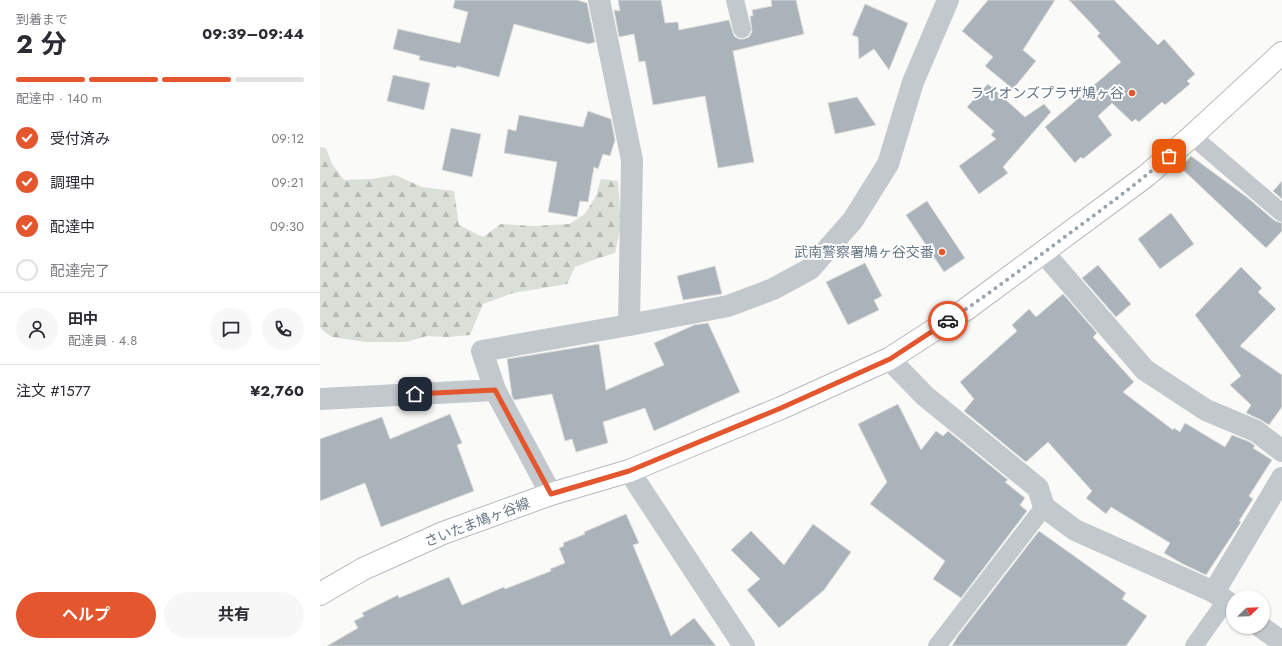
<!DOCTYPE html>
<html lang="ja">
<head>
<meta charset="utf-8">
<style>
	body { margin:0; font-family:Jost,"Noto Sans JP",sans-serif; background:#f7f7f7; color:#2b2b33; height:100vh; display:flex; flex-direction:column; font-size:15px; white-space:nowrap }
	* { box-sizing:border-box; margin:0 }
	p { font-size:13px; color:#7c7c81 }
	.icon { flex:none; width:22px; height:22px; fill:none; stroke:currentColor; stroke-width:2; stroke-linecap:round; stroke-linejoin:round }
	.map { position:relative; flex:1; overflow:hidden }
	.details { display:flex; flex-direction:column; background:#fff; width:320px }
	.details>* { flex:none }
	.needle { width:26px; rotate:67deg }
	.tools { position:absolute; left:906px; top:590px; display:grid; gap:8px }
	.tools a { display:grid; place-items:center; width:44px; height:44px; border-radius:50%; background:#fff; box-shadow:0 1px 3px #0004; font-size:20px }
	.pin { position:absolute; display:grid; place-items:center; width:34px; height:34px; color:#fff; margin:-17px; border-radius:8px; box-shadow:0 2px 6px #0006 }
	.courier { position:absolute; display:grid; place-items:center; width:40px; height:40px; margin:-20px; border:3px solid #e4572e; border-radius:50%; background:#fff; color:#222; box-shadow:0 1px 5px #0007 }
	.head em { font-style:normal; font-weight:700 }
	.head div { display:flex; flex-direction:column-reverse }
	.head { display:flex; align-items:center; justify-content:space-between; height:68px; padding:0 16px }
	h1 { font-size:26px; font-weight:700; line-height:30px }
	.bar { display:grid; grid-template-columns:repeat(4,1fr); gap:6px 4px; align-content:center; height:48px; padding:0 16px }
	.bar i { height:5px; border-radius:3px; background:#e1e1e2 }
	.bar .current { background:#e4572e }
	.bar p { grid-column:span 4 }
	.line { display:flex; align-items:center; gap:10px; padding:0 16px; border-top:1px solid #e1e1e2 }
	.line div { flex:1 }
	.round { display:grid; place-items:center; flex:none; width:42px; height:42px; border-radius:21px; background:#f7f7f7 }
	ol { padding:0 16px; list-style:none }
	li { display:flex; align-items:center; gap:12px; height:44px }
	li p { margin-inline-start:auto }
	li .icon { padding:4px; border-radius:50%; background:#e4572e; color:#fff; stroke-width:4 }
	li:last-child { color:#7c7c81 }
	li i { width:22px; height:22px; border:2px solid #e1e1e2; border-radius:50% }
	.cta { display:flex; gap:8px; margin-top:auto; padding:8px 16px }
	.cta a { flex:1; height:46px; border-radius:24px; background:#e4572e; color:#fff; font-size:16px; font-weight:700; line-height:46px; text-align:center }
	.cta a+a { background:#f7f7f7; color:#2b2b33 }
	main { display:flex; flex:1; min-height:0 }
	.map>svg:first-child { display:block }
	.forest { fill:url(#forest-firs) }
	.building { fill:#aab3b9; stroke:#dcdcda }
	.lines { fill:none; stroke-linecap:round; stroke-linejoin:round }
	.secondary-casing { stroke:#b3babf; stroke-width:24 }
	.lane { stroke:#c3c8cc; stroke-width:18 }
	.street { stroke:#c3c8cc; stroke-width:22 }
	.secondary { stroke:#fff; stroke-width:22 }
	.done { stroke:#99a4ac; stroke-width:4; stroke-dasharray:0 7.2 }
	.route { stroke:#e4572e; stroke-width:5 }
	.poi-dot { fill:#e4572e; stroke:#fff; stroke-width:1.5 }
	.labels { text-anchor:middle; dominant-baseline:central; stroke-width:4; stroke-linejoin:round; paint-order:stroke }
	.poi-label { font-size:14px; fill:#657683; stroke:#fff; text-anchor:end }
	.street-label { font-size:14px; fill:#657683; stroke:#fff }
</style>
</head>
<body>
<main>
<section class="details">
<div class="head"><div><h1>2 分</h1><p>到着まで</p></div><em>09:39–09:44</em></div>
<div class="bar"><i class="current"></i><i class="current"></i><i class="current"></i><i></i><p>配達中 · 140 m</p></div>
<ol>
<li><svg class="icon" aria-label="check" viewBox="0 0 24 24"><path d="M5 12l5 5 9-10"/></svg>受付済み<p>09:12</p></li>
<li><svg class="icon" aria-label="check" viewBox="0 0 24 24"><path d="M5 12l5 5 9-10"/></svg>調理中<p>09:21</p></li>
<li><svg class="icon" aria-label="check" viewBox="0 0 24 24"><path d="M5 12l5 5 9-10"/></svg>配達中<p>09:30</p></li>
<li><i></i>配達完了</li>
</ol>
<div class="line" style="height:72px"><a class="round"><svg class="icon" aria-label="person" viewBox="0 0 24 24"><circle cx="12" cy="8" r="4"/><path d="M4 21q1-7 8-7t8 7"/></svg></a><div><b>田中</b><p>配達員 · 4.8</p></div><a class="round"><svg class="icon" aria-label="chat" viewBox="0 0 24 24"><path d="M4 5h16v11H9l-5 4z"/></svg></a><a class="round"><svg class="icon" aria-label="phone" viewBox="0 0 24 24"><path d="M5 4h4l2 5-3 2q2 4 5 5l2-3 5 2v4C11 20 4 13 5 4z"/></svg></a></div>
<div class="line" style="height:52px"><div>注文 #1577</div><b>¥2,760</b></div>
<div class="cta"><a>ヘルプ</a><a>共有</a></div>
</section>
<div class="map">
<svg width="962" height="646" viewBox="0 0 962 646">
	<defs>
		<pattern id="forest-firs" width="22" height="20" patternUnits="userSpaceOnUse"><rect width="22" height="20" fill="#dadfd7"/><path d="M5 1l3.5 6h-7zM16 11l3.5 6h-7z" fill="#b4b9b4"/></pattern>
	</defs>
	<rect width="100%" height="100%" fill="#fafaf8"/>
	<path class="forest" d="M 0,147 L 6,148 L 12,164 L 24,180 L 51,179 L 75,175 L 102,187 L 134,191 L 139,225 L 163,237 L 181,224 L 214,226 L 249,224 L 265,214 L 276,196 L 281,179 L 298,181 L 301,225 L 295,253 L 273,260 L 255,267 L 247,284 L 193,293 L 163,304 L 150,335 L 128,337 L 107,336 L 86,342 L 46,342 L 12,337 L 2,330 L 0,327 Z"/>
	<g class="building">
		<path d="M 135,0 L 257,0 L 267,3 L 275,42 L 269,44 L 194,24 L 179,77 L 137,66 L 136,68 L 99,60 L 100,56 L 73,49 L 78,29 L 140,43 L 148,12 L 133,8 Z"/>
		<path d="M 298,0 L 341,0 L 345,23 L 358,22 L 359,30 L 409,20 L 414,36 L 419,39 L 424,39 L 429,37 L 432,32 L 430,16 L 433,16 L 432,10 L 452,6 L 451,0 L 476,0 L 484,34 L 413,51 L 434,162 L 398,168 L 385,96 L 333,105 L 325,61 L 319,62 L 314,34 L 299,37 L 294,10 L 300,11 Z"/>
		<path d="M 668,0 L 735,0 L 703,50 L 716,61 L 693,89 L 665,66 L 673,57 L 642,31 Z"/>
		<path d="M 749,0 L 794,0 L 838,45 L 844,39 L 875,74 L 867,81 L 870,84 L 845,105 L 842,102 L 819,122 L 815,119 L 812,122 L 792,103 L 778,116 L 792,135 L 763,159 L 761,157 L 755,163 L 725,127 L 801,62 L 777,36 L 780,33 Z"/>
		<path d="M 545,4 L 588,23 L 569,70 L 554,49 L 539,59 L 538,37 L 532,35 Z"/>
		<path d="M 73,75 L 110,83 L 104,110 L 67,101 Z"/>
		<path d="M 668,84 L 705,117 L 724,104 L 731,112 L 683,167 L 688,173 L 659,194 L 639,166 L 676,139 L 671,135 L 674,131 L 647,107 Z"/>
		<path d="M 537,97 L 556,125 L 515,134 L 508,103 Z"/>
		<path d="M 268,111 L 291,119 L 295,140 L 290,156 L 283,154 L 278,169 L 274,167 L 268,202 L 260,201 L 257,217 L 228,212 L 237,162 L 184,153 L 188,129 L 196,131 L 199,115 L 263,127 Z"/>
		<path d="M 131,128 L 161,134 L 152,177 L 122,170 Z"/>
		<path d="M 871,156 L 928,198 L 955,221 L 962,223 L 962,231 L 946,248 L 861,168 Z"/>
		<path d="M 962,181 L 962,199 L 953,191 Z"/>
		<path d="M 607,201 L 645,258 L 624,272 L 586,215 Z"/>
		<path d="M 851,213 L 874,244 L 840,269 L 818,239 Z"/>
		<path d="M 545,263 L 562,296 L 554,300 L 559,310 L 528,325 L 506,282 Z"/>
		<path d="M 778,265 L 811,304 L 796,317 L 762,278 Z"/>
		<path d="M 395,266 L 402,294 L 363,300 L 357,276 Z"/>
		<path d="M 921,267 L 942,288 L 938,292 L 956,309 L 920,346 L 962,375 L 962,407 L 949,425 L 941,420 L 926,413 L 931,405 L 910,385 L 921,376 L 875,315 Z"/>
		<path d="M 743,294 L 777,333 L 773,337 L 814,382 L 803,392 L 853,430 L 854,428 L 860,432 L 865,423 L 905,447 L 912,435 L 930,442 L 935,446 L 933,448 L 952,460 L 929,496 L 933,499 L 919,521 L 921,522 L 886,575 L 861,563 L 844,553 L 850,543 L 791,507 L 786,514 L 766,498 L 772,491 L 728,442 L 706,462 L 644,411 L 654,399 L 640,382 L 697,331 L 692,325 L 709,309 L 716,317 Z"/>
		<path d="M 388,323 L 420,392 L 334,431 L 325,408 L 283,422 L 288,443 L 256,452 L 252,439 L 245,441 L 232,394 L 194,400 L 192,396 L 187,359 L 279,344 L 286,390 L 344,365 L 334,343 L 374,325 Z"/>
		<path d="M 578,404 L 601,450 L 616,431 L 623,436 L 628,431 L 688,480 L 685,482 L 705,498 L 700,505 L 707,511 L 641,598 L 613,579 L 625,561 L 550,504 L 567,482 L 538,424 Z"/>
		<path d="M 130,414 L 142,443 L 137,445 L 154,491 L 61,527 L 45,483 L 0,501 L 0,439 L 62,417 L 70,439 Z"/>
		<path d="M 306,514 L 319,543 L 313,545 L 351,636 L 374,618 L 396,646 L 7,646 L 38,628 L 34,621 L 44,616 L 42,613 L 78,595 L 79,598 L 129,577 L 142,605 L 184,587 L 185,589 L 231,571 L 230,569 L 245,563 L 239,548 L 244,546 L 243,543 L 265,534 L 264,532 Z"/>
		<path d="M 493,524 L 531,552 L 504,590 L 459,628 L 427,590 L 440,579 L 411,550 L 431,531 L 464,565 Z"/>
		<path d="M 719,531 L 806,593 L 802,599 L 827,616 L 806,646 L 632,646 L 638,636 Z"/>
	</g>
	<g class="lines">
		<defs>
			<path id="secondary" d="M 0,594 L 43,569 L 123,533 L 231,494 L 309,471 L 461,408 L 569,359 L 645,310 L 826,176 L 872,136 L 962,53"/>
		</defs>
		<use href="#secondary" class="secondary-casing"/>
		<g class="lane">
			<path d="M 415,0 L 422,29"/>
			<path d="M 872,136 L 962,213"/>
			<path d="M 617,646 L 724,507"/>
			<path d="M 874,646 L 906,601"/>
		</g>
		<g class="street">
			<path d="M 279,0 L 312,160 L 309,325 L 408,306 L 453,289 L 490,269 L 533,220 L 568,164 L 593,82 L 628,0"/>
			<path d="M 724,253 L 825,370 L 886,410 L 936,431 L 962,451"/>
			<path d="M 569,359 L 605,396 L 718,488 L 724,507 L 755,530 L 894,592 L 913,606"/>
			<path d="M 0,399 L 175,390"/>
			<path d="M 309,471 L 424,646"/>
			<path d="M 231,494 L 175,390 L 162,351 L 309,325"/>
			<path d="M 894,592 L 962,478"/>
			<path d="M 941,627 L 962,642"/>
		</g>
		<use href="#secondary" class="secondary"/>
	</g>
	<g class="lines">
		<path class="done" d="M 628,321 C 668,295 707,265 746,236 C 781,210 816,185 849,156"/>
		<path class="route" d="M 95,394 L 175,390 L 231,494 L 309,471 L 461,408 L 570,359 L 628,321"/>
	</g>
	<g class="poi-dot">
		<circle cx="812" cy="93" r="4"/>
		<circle cx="622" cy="252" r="4"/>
	</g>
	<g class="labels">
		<g class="poi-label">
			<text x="804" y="93">ライオンズプラザ鳩ヶ谷</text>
			<text x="614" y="252">武南警察署鳩ヶ谷交番</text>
		</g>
		<g class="street-label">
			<text transform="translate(157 522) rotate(-21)">さいたま鳩ヶ谷線</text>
		</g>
	</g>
</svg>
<div class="tools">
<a><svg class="needle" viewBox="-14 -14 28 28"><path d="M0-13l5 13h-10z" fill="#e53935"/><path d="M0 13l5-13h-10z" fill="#7c7c81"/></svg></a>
</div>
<div class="pin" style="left:849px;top:156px;background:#ea580c"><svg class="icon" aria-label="bag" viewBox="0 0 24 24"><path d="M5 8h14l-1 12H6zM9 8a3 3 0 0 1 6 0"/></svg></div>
<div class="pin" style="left:95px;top:394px;background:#1f2937"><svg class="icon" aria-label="home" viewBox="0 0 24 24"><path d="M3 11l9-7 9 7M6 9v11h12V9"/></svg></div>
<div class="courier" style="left:628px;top:321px"><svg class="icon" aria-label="car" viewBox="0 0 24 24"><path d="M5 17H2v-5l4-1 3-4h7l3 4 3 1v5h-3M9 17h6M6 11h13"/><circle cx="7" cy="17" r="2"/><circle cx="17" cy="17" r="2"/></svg></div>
</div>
</main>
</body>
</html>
